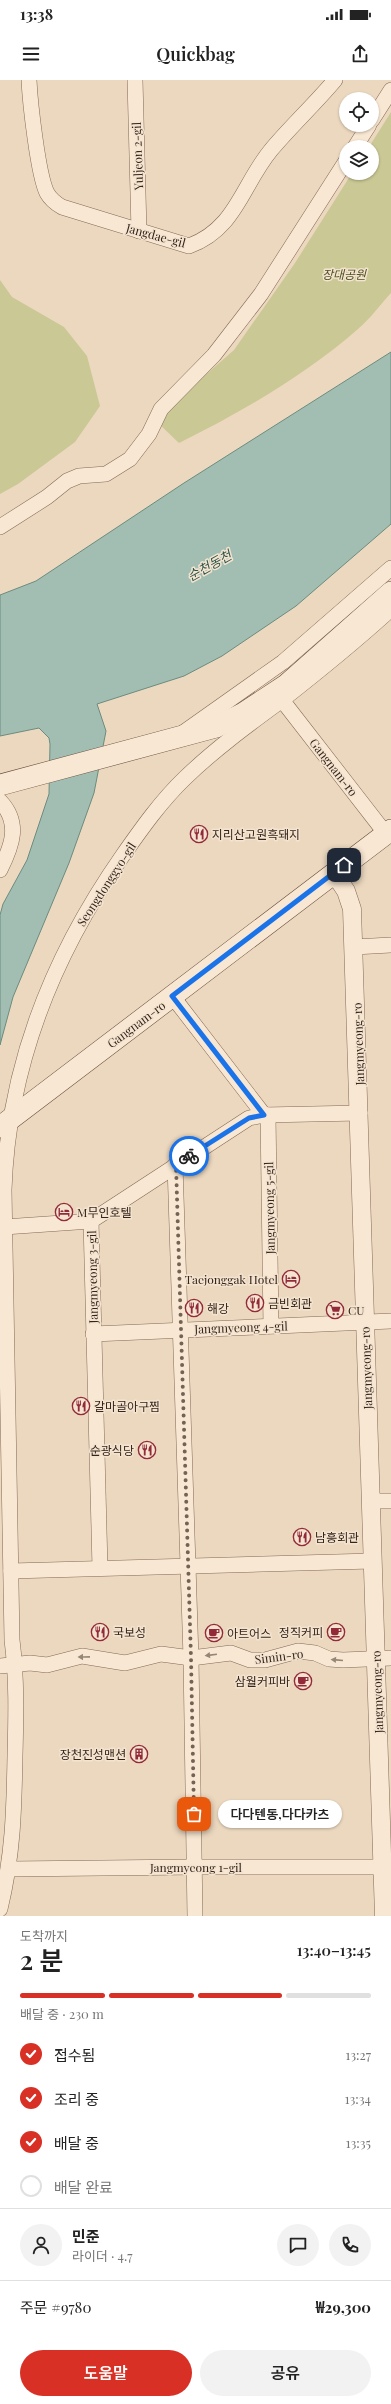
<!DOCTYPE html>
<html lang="ko">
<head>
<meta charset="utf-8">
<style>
	body { margin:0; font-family:"Playfair Display","Noto Sans KR",serif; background:#f2f2f2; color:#222; height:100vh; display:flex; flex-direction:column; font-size:15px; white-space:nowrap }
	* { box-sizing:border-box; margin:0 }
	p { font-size:13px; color:#767676 }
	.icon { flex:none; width:22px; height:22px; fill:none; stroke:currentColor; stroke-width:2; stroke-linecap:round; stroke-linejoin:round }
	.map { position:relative; height:1836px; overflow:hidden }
	.sheet { display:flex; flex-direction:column; background:#fff; flex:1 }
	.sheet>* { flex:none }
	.buttons { position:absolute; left:339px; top:12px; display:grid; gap:8px }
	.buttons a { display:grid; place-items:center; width:40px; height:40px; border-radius:50%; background:#fff; box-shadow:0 1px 3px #0004; font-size:20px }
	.pin { position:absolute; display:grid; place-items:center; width:34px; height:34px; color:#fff; margin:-17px; border-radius:8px; box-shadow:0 2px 6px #0006 }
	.courier { position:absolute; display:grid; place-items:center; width:40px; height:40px; margin:-20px; border:3px solid #1a73e8; border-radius:50%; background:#fff; color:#222; box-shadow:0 1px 5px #0007 }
	.bubble { position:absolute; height:28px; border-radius:14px; background:#fff; box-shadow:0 1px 3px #0004; font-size:13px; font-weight:600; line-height:28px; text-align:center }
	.overview em { font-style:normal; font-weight:600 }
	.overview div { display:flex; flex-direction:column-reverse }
	.overview { display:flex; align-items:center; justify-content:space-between; height:68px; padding:0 20px }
	h1 { font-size:26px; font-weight:600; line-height:30px }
	.bar { display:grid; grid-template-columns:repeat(4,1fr); gap:6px 4px; align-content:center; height:48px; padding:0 20px }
	.bar i { height:5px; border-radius:3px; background:#e0e0e0 }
	.bar .current { background:#d93025 }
	.bar p { grid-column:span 4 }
	.line { display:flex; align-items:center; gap:10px; padding:0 20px; border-top:1px solid #e0e0e0 }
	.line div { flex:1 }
	.round { display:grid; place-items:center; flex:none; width:42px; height:42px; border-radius:21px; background:#f2f2f2 }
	ol { padding:0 20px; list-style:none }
	li { display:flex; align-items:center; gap:12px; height:44px }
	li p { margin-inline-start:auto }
	li .icon { padding:4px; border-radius:50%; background:#d93025; color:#fff; stroke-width:4 }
	li:last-child { color:#767676 }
	li i { width:22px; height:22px; border:2px solid #e0e0e0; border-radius:50% }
	.action { display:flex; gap:8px; margin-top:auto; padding:8px 20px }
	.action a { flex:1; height:46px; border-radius:24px; background:#d93025; color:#fff; font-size:16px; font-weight:600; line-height:46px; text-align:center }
	.action a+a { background:#f2f2f2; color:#222 }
	.status { display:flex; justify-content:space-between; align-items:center; height:28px; padding:0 20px; background:#fff; direction:ltr }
	.status svg { height:11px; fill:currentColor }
	header { display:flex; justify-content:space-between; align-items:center; height:52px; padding:0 20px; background:#fff; font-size:18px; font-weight:600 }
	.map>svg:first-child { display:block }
	.green { fill:#cac894 }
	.water { fill:#a2beb2; stroke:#6a8c7e }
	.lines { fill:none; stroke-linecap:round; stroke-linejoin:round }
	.minor-casing { stroke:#846958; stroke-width:16 }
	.tertiary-casing { stroke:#846958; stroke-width:19 }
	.secondary-casing { stroke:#664a3c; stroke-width:22 }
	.minor { stroke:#f8e7d2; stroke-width:15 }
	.tertiary { stroke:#f8e7d2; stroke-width:18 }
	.secondary { stroke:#f8e7d2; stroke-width:21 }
	.oneway { fill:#968677 }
	.done { stroke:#746355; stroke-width:4; stroke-dasharray:0 7.2 }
	.route { stroke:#1a73e8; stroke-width:5 }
	.labels { text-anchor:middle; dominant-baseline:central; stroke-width:3; stroke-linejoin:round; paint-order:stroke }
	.street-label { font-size:12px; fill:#34241c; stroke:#f4e4cf }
	.park-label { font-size:12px; font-style:italic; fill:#4c5023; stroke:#f4e4cf }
	.poi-label { font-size:12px; fill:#34241c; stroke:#f4e4cf; text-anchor:start }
	.water-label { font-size:13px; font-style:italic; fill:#2c544b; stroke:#f4e4cf }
</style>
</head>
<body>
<div class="status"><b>13:38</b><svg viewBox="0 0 49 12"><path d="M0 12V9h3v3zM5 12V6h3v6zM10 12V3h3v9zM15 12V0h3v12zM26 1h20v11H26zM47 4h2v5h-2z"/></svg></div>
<header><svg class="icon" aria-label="menu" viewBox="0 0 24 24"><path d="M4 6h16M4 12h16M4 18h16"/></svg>Quickbag<svg class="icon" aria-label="share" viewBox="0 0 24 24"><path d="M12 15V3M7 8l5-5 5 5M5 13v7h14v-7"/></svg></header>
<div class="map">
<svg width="391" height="1836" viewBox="0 0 391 1836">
	<rect width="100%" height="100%" fill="#ecd8bf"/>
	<g class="green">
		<path d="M 391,32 L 391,213 C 380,225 370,239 358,249 C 304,296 243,331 179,363 L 157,342 L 186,312 L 234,270 L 295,183 L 352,93 L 372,93 L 372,67 L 369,67 Z"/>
		<path d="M 0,200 L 12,217 L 64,247 L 87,276 L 100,326 L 75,362 L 18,404 L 0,414 Z"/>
	</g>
	<path class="water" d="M 391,272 L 391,444 L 296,526 L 222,576 L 184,596 L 97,624 L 106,651 L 94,713 L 69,783 L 13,917 L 0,965 L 0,835 L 3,824 L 27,780 L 49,714 L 50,664 L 49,658 L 39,648 L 0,656 L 0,515 L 36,501 L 184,403 Z"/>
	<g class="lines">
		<defs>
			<g id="minor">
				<path d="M 29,0 C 30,22 38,95 47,113 C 51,120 55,123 62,127 L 189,166 C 236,149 242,105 271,70 C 291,46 315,24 335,0"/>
				<path d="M 135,0 L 139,151"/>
				<path d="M 372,40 L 391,10"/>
				<path d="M 355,67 L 369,45"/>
				<path d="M 0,447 L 47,417 L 67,401 L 79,396 L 106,394 L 130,379 L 149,354 L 161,329 L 214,275 L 261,214 L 346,81"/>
				<path d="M 282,620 L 386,754"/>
				<path d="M 184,652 L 283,582 L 391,488"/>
				<path d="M 0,721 C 21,743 12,766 0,790"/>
				<path d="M 354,867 L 391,865"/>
				<path d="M 173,917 L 264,1035"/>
				<path d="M 268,1035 L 271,1246"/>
				<path d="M 175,1085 L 191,1578 L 195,1836"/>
				<path d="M 91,1141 L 100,1488"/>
				<path d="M 4,1147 L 91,1141 L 249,1038 L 264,1035 L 360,1033"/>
				<path d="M 93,1254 L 391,1241"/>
				<path d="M 370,1421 L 391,1421"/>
				<path d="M 11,1491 L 372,1481"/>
				<path d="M 0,1586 L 30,1583 L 47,1585 L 82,1576 L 125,1583 L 161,1574 L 191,1578 L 231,1573 L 250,1580 L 265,1580 L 298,1571 L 315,1573 L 329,1579 L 343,1580 L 391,1578"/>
				<path d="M 10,1789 L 194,1787 L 391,1787"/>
				<path d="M 0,1829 C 13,1775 14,1732 15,1676 C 16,1637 17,1599 12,1560 L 4,1110 C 8,988 53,875 123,775 C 142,748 161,721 185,698 C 215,669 248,645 282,620 C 319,591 356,561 391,529"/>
			</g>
			<path id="tertiary" d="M 334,793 L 346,811 L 352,829 L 384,1836"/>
			<g id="secondary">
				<path d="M 0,705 L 216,647 L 242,634 L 286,605 L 391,512"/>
				<path d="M 0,1047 L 391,750"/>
			</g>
		</defs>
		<use href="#minor" class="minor-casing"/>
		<use href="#tertiary" class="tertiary-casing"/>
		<use href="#secondary" class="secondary-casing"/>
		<use href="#minor" class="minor"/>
		<use href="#tertiary" class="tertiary"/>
		<use href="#secondary" class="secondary"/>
	</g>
	<defs><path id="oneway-solid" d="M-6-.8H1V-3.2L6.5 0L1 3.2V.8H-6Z"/></defs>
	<g class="oneway">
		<use href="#oneway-solid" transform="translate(211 1575) rotate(173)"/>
		<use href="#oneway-solid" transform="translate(84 1577) rotate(179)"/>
		<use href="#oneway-solid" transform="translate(337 1580) rotate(-175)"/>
	</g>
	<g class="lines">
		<path class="done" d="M 189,1076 L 176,1085 L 191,1578 L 194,1734"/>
		<path class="route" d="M 189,1076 L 249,1038 L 264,1035 L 172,916 L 344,785"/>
	</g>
	<defs>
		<symbol id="restaurant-ring" viewBox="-11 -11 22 22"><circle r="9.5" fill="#f4e4cf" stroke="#922a3a" stroke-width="1.5"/><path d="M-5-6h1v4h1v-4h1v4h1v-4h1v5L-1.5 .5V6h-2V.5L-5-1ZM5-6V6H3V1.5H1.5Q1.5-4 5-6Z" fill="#922a3a"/></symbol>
		<symbol id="hotel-ring" viewBox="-11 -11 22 22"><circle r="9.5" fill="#f4e4cf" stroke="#922a3a" stroke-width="1.5"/><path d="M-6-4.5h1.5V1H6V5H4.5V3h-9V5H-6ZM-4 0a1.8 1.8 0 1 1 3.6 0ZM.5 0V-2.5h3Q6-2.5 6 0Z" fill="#922a3a"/></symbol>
		<symbol id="supermarket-ring" viewBox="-11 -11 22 22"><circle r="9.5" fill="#f4e4cf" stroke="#922a3a" stroke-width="1.5"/><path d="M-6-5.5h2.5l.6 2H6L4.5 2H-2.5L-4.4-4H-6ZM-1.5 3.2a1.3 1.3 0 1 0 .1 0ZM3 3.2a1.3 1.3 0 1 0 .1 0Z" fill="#922a3a"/></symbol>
		<symbol id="cafe-ring" viewBox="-11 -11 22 22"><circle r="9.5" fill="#f4e4cf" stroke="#922a3a" stroke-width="1.5"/><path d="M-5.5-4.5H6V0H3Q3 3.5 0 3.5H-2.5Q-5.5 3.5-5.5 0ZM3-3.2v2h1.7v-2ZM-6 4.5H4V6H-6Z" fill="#922a3a"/></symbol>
		<symbol id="building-ring" viewBox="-11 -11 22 22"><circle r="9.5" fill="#f4e4cf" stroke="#922a3a" stroke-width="1.5"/><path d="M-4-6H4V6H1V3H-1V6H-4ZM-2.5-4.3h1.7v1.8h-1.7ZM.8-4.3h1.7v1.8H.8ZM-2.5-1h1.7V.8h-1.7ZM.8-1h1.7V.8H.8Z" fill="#922a3a"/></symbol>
	</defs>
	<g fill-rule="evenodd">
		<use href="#restaurant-ring" x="189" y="744" width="20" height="20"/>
		<use href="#hotel-ring" x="54" y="1122" width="20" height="20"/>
		<use href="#hotel-ring" x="281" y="1189" width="20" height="20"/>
		<use href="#restaurant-ring" x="245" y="1213" width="20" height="20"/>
		<use href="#restaurant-ring" x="184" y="1218" width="20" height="20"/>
		<use href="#supermarket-ring" x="325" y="1220" width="20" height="20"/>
		<use href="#restaurant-ring" x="71" y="1316" width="20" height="20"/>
		<use href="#restaurant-ring" x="137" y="1360" width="20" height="20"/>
		<use href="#restaurant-ring" x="292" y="1447" width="20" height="20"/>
		<use href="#restaurant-ring" x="90" y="1542" width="20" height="20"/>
		<use href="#cafe-ring" x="326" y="1542" width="20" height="20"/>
		<use href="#cafe-ring" x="204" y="1543" width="20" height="20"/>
		<use href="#cafe-ring" x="293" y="1591" width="20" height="20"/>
		<use href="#building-ring" x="129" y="1664" width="20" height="20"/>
	</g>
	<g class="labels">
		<g class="street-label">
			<text transform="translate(137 76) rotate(-92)">Yuljeon 2-gil</text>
			<text transform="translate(156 155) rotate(15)">Jangdae-gil</text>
			<text transform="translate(334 687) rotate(52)">Gangnam-ro</text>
			<text transform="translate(106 804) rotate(-57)">Seongdonggyo-gil</text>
			<text transform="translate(136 944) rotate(-37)">Gangnam-ro</text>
			<text transform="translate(358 964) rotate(-92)">Jangmyeong-ro</text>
			<text transform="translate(269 1128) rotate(-91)">Jangmyeong 5-gil</text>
			<text transform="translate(92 1197) rotate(-91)">Jangmyeong 3-gil</text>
			<text transform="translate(241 1247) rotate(-2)">Jangmyeong 4-gil</text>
			<text transform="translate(366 1288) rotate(-92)">Jangmyeong-ro</text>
			<text transform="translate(279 1576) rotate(-7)">Simin-ro</text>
			<text transform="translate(377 1612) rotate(-92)">Jangmyeong-ro</text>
			<text x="196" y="1787">Jangmyeong 1-gil</text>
		</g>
		<g class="park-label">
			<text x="344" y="194">장대공원</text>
		</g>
		<g class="poi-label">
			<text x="212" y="754">지리산고원흑돼지</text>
			<text x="77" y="1132">M무인호텔</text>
			<text x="278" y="1199" text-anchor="end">Taejonggak Hotel</text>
			<text x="268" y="1223">금빈회관</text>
			<text x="207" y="1228">해강</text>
			<text x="348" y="1230">CU</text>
			<text x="94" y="1326">갈마골아구찜</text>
			<text x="134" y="1370" text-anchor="end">순광식당</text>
			<text x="315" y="1457">남흥회관</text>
			<text x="113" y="1552">국보성</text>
			<text x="323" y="1552" text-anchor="end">정직커피</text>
			<text x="227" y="1553">아트어스</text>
			<text x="290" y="1601" text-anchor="end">삼월커피바</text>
			<text x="126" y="1674" text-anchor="end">장천진성맨션</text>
		</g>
		<g class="water-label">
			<text transform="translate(209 485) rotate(-29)">순천동천</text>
		</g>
	</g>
</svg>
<div class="buttons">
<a><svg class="icon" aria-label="locate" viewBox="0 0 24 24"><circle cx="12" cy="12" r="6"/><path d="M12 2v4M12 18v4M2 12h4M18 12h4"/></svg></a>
<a><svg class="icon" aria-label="layers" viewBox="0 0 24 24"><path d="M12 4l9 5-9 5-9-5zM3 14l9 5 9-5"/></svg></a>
</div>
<div class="pin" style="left:194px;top:1734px;background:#ea580c"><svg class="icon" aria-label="bag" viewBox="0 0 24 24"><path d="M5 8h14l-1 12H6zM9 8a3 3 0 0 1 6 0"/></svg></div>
<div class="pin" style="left:344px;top:785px;background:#1f2937"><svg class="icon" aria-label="home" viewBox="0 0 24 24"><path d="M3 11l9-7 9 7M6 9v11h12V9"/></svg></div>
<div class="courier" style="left:189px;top:1076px"><svg class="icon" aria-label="bike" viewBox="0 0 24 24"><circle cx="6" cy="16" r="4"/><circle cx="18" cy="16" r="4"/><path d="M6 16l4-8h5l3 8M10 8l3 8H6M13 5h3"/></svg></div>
<div class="bubble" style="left:218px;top:1720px;width:124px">다다텐동,다다카츠</div>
</div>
<section class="sheet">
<div class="overview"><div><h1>2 분</h1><p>도착까지</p></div><em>13:40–13:45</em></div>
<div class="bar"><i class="current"></i><i class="current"></i><i class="current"></i><i></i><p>배달 중 · 230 m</p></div>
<ol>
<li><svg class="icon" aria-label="check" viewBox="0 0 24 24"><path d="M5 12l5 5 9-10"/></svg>접수됨<p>13:27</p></li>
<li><svg class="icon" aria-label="check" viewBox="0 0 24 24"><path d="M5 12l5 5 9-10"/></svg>조리 중<p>13:34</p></li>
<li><svg class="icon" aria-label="check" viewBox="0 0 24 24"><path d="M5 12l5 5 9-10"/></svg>배달 중<p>13:35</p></li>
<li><i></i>배달 완료</li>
</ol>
<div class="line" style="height:72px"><a class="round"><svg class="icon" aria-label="person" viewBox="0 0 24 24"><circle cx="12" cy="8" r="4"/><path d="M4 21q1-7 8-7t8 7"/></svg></a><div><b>민준</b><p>라이더 · 4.7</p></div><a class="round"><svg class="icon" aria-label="chat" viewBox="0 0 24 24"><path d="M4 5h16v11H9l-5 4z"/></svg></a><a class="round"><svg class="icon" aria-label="phone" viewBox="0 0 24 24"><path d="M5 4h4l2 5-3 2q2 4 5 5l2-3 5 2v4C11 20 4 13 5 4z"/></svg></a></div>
<div class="line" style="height:52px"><div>주문 #9780</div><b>₩29,300</b></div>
<div class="action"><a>도움말</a><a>공유</a></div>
</section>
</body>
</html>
